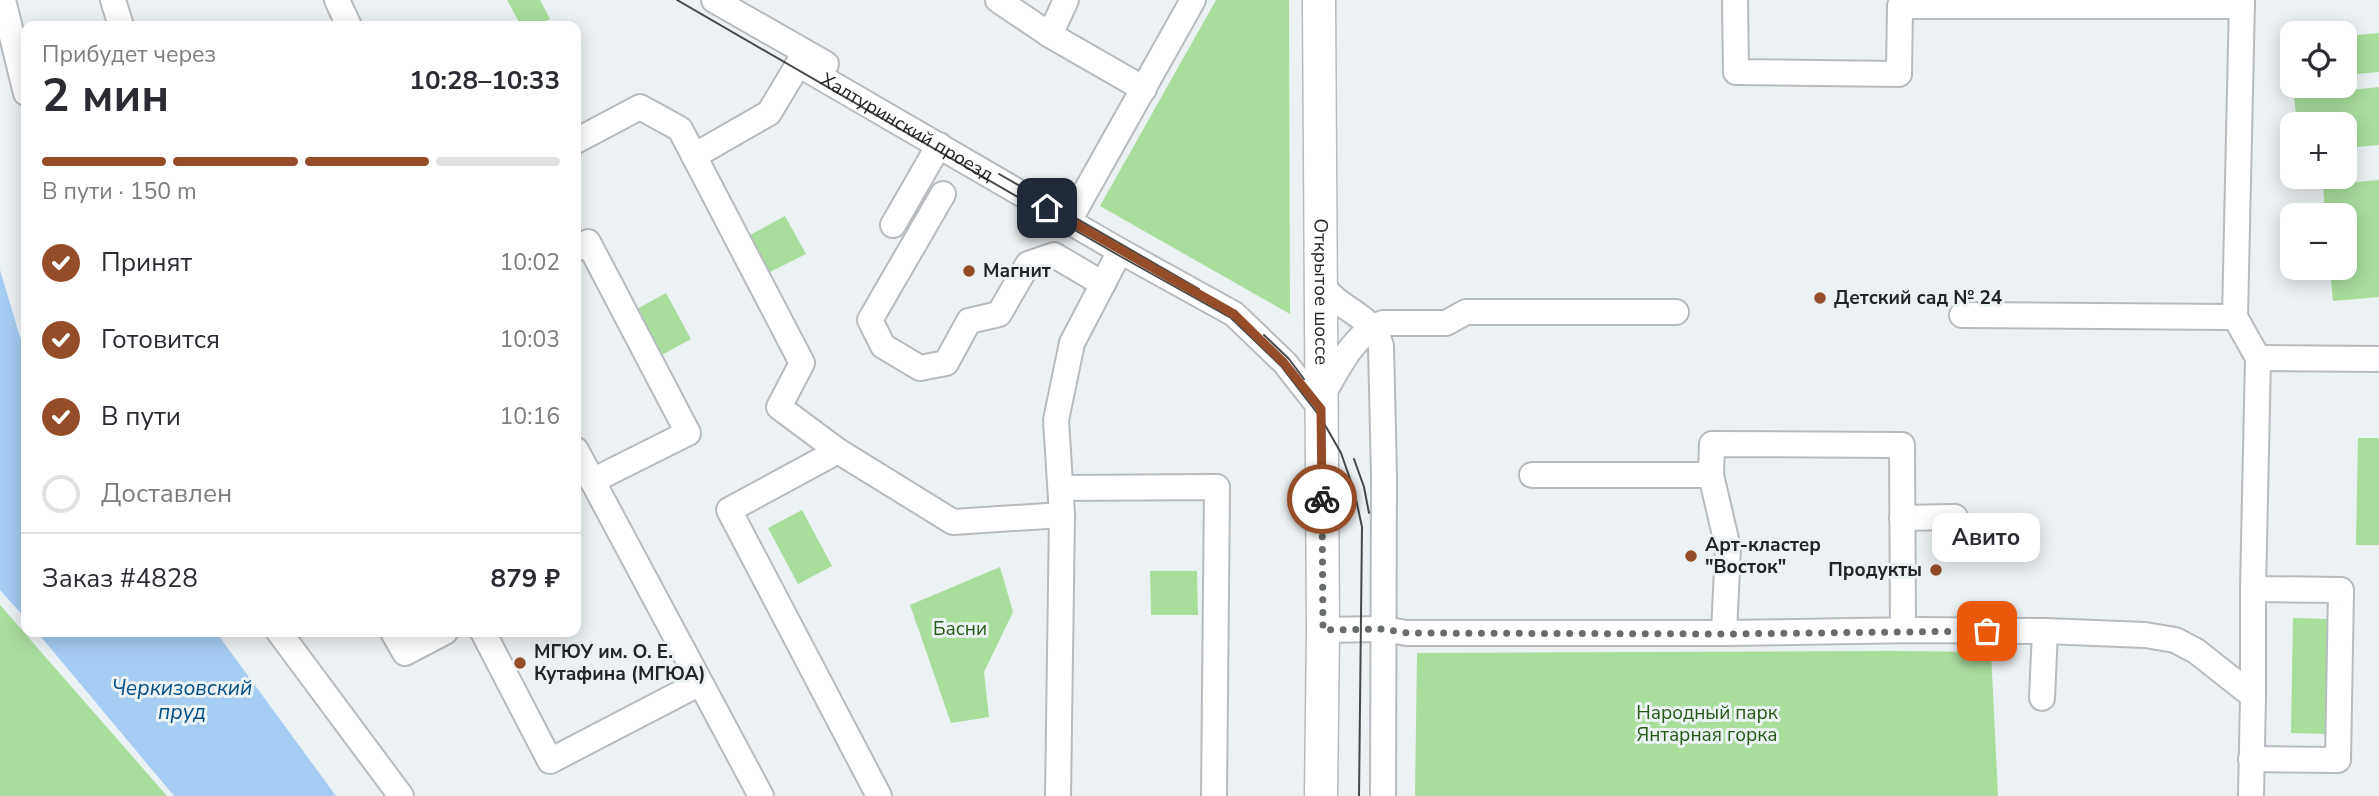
<!DOCTYPE html>
<html lang="ru">
<head>
<meta charset="utf-8">
<style>
	body { margin:0; font-family:"Nunito Sans",sans-serif; background:#f7f7f7; color:#2b2b33; height:100vh; display:flex; flex-direction:column; font-size:26px; white-space:nowrap }
	* { box-sizing:border-box; margin:0 }
	p { font-size:23px; color:#7c7c81 }
	.icon { flex:none; width:38px; height:38px; fill:none; stroke:currentColor; stroke-width:2; stroke-linecap:round; stroke-linejoin:round }
	.map { position:relative; flex:1; overflow:hidden }
	.panel { position:absolute; left:21px; top:21px; width:560px; height:616px; display:flex; flex-direction:column; background:#fff; border-radius:14px; box-shadow:0 4px 18px #0003 }
	.panel>* { flex:none }
	.fabs { position:absolute; left:2280px; top:21px; display:grid; gap:14px }
	.fabs a { display:grid; place-items:center; width:77px; height:77px; border-radius:14px; background:#fff; box-shadow:0 4px 18px #0003; font-size:35px }
	.pin { position:absolute; display:grid; place-items:center; width:60px; height:60px; color:#fff; margin:-30px; border-radius:14px; box-shadow:0 4px 10px #0006 }
	.courier { position:absolute; display:grid; place-items:center; width:70px; height:70px; margin:-35px; border:5px solid #944c29; border-radius:50%; background:#fff; color:#222; box-shadow:0 2px 9px #0007 }
	.bubble { position:absolute; height:49px; border-radius:14px; background:#fff; box-shadow:0 4px 18px #0003; font-size:23px; font-weight:700; line-height:49px; text-align:center }
	.overview em { font-style:normal; font-weight:700 }
	.overview div { display:flex; flex-direction:column-reverse }
	.overview { display:flex; align-items:center; justify-content:space-between; height:119px; padding:0 21px }
	h1 { font-size:46px; font-weight:700; line-height:52px }
	.bar { display:grid; grid-template-columns:repeat(4,1fr); gap:10px 7px; align-content:center; height:84px; padding:0 21px }
	.bar i { height:9px; border-radius:5px; background:#e1e1e2 }
	.bar .on { background:#944c29 }
	.bar p { grid-column:span 4 }
	.line { display:flex; align-items:center; gap:18px; padding:0 21px; border-top:2px solid #e1e1e2 }
	.line div { flex:1 }
	ol { padding:0 21px; list-style:none }
	li { display:flex; align-items:center; gap:21px; height:77px }
	li p { margin-inline-start:auto }
	li .icon { padding:7px; border-radius:50%; background:#944c29; color:#fff; stroke-width:4 }
	li:last-child { color:#7c7c81 }
	li i { width:38px; height:38px; border:4px solid #e1e1e2; border-radius:50% }
	.map>svg:first-child { display:block }
	.green { fill:#a8dd9c }
	.water { fill:#a5ccf2 }
	.lines { fill:none; stroke-linecap:round; stroke-linejoin:round }
	.minor-casing { stroke:#b7bbbf; stroke-width:28 }
	.major-casing { stroke:#b7bbbf; stroke-width:35 }
	.minor { stroke:#fff; stroke-width:24 }
	.major { stroke:#fff; stroke-width:32 }
	.tram { stroke:#454849; stroke-width:2 }
	.done { stroke:#696c6d; stroke-width:7; stroke-dasharray:0 12.6 }
	.route { stroke:#944c29; stroke-width:9 }
	.poi-dot { fill:#944c29; stroke:#ecf1f4; stroke-width:2.5 }
	.labels { text-anchor:middle; dominant-baseline:central; stroke-width:6; stroke-linejoin:round; paint-order:stroke }
	.street-label { font-size:19px; fill:#222425; stroke:#ecf1f4 }
	.poi-label { font-size:19px; font-weight:bold; fill:#222425; stroke:#ecf1f4; text-anchor:start }
	.park-label { font-size:19px; fill:#245914; stroke:#ecf1f4 }
	.water-label { font-size:21px; font-style:italic; fill:#004f87; stroke:#ecf1f4 }
</style>
</head>
<body>
<div class="map">
<svg width="2379" height="796" viewBox="0 0 2379 796">
	<rect width="100%" height="100%" fill="#ecf1f4"/>
	<g class="green">
		<path d="M 507,0 L 540,0 L 550,19 L 535,26 L 521,26 Z"/>
		<path d="M 1216,0 L 1289,0 L 1290,314 L 1100,206 Z"/>
		<path d="M 2379,33 L 2379,72 L 2345,75 L 2345,36 Z"/>
		<path d="M 2379,87 L 2379,145 L 2345,148 L 2345,124 L 2297,124 L 2294,96 Z"/>
		<path d="M 2379,180 L 2379,297 L 2333,301 L 2330,268 L 2345,268 L 2345,215 L 2325,215 L 2323,185 Z"/>
		<path d="M 785,216 L 806,254 L 770,272 L 750,235 Z"/>
		<path d="M 666,293 L 691,339 L 660,356 L 635,310 Z"/>
		<path d="M 2358,438 L 2379,438 L 2379,545 L 2356,545 Z"/>
		<path d="M 802,510 L 832,566 L 798,584 L 768,528 Z"/>
		<path d="M 1000,567 L 1013,612 L 984,672 L 989,717 L 951,723 L 910,605 Z"/>
		<path d="M 1150,571 L 1197,571 L 1198,615 L 1151,615 Z"/>
		<path d="M 0,605 L 167,796 L 0,796 Z"/>
		<path d="M 2293,618 L 2330,619 L 2328,734 L 2291,733 Z"/>
		<path d="M 1891,651 L 1991,652 L 1998,796 L 1415,796 L 1417,653 Z"/>
	</g>
	<g class="water">
		<path d="M 0,270 L 26,357 L 26,619 L 0,590 Z"/>
		<path d="M 37,632 L 216,632 L 336,796 L 174,796 Z"/>
	</g>
	<g class="lines">
		<defs>
			<g id="minor">
				<path d="M 3,0 L 26,93"/>
				<path d="M 113,0 L 121,26"/>
				<path d="M 337,0 L 349,26"/>
				<path d="M 714,0 L 826,64"/>
				<path d="M 998,0 L 1050,35 L 1144,89"/>
				<path d="M 1735,0 L 1736,72 L 1899,74 L 1900,6 L 2242,6"/>
				<path d="M 2242,0 L 2235,317 L 2258,358 L 2253,589 L 2253,696"/>
				<path d="M 1050,35 L 1066,0"/>
				<path id="s1" d="M 798,64 L 1120,251 L 1234,314 L 1285,363 L 1321,409"/>
				<path d="M 576,141 L 640,107 L 680,129 L 802,363 L 779,407 L 838,451 L 729,510 L 879,796"/>
				<path d="M 694,156 L 769,113 L 805,53"/>
				<path d="M 943,194 L 870,320 L 883,346 L 920,368 L 946,363 L 969,321 L 999,314 L 1028,264 L 1054,255 L 1103,284"/>
				<path d="M 1069,221 L 1193,0"/>
				<path d="M 893,225 L 939,145"/>
				<path d="M 576,249 L 588,242 L 688,433 L 592,481"/>
				<path d="M 1320,280 C 1336,312 1372,311 1381,346 L 1384,475 L 1383,796"/>
				<path d="M 1962,315 L 2235,317"/>
				<path d="M 2258,358 L 2379,359"/>
				<path d="M 1321,398 C 1336,373 1353,333 1383,323 L 1446,323 L 1466,312 L 1676,312"/>
				<path d="M 576,450 L 761,796"/>
				<path d="M 838,451 L 953,522 L 1062,515"/>
				<path d="M 1532,475 L 1711,475 L 1712,444 L 1902,445 L 1903,630"/>
				<path d="M 1711,475 L 1728,548 L 1724,633"/>
				<path d="M 1061,488 L 1217,487 L 1214,796"/>
				<path d="M 1902,518 L 1955,517"/>
				<path d="M 1323,630 L 1383,629 L 1407,633 L 1724,633 L 1918,630 L 2045,631 L 2145,635 L 2175,640 L 2196,651 L 2253,696 L 2251,796"/>
				<path d="M 279,632 L 401,796"/>
				<path d="M 393,632 L 405,653 L 445,632"/>
				<path d="M 483,632 L 550,761 L 700,683"/>
				<path d="M 2042,698 L 2045,631"/>
				<path d="M 2251,759 L 2338,760 L 2341,590 L 2253,589"/>
				<path d="M 1058,796 L 1062,515 L 1056,420 L 1072,343 L 1120,251"/>
			</g>
			<g id="major">
				<path id="s2" d="M 1319,0 L 1323,630 L 1321,796"/>
			</g>
		</defs>
		<use href="#minor" class="minor-casing"/>
		<use href="#major" class="major-casing"/>
		<use href="#minor" class="minor"/>
		<use href="#major" class="major"/>
		<g class="tram">
			<path d="M 677,0 L 1118,255 L 1231,318 L 1281,366 L 1321,418 L 1341,453 L 1354,490 L 1362,527 L 1359,796"/>
			<path d="M 999,174 L 1199,289"/>
			<path d="M 1264,335 L 1289,359 L 1304,379"/>
			<path d="M 1354,459 L 1364,487 L 1369,513"/>
		</g>
	</g>
	<g class="lines">
		<path class="done" d="M 1322,499 L 1323,630 L 1383,629 L 1407,633 L 1724,634 L 1987,631"/>
		<path class="route" d="M 1047,208 L 1234,314 L 1284,363 L 1321,409 L 1322,499"/>
	</g>
	<g class="poi-dot">
		<circle cx="969" cy="271" r="7"/>
		<circle cx="1820" cy="298" r="7"/>
		<circle cx="1691" cy="556" r="7"/>
		<circle cx="1936" cy="570" r="7"/>
		<circle cx="520" cy="663" r="7"/>
	</g>
	<g class="labels">
		<g class="street-label">
			<text stroke="none"><textPath href="#s1" startOffset="126">Халтуринский проезд</textPath></text>
			<text stroke="none"><textPath href="#s2" startOffset="292">Открытое шоссе</textPath></text>
		</g>
		<g class="poi-label">
			<text x="983" y="271">Магнит</text>
			<text x="1834" y="298">Детский сад № 24</text>
			<text x="1705" y="545">Арт-кластер<tspan x="1705" dy="22">"Восток"</tspan></text>
			<text x="1922" y="570" text-anchor="end">Продукты</text>
			<text x="534" y="652">МГЮУ им. О. Е.<tspan x="534" dy="22">Кутафина (МГЮА)</tspan></text>
		</g>
		<g class="park-label">
			<text x="960" y="629">Басни</text>
			<text x="1707" y="713">Народный парк<tspan x="1707" dy="22">Янтарная горка</tspan></text>
		</g>
		<g class="water-label">
			<text x="182" y="688">Черкизовский<tspan x="182" dy="24">пруд</tspan></text>
		</g>
	</g>
</svg>
<div class="fabs">
<a><svg class="icon" aria-label="locate" viewBox="0 0 24 24"><circle cx="12" cy="12" r="6"/><path d="M12 2v4M12 18v4M2 12h4M18 12h4"/></svg></a>
<a>+</a>
<a>−</a>
</div>
<div class="pin" style="left:1987px;top:631px;background:#ea580c"><svg class="icon" aria-label="bag" viewBox="0 0 24 24"><path d="M5 8h14l-1 12H6zM9 8a3 3 0 0 1 6 0"/></svg></div>
<div class="pin" style="left:1047px;top:208px;background:#1f2937"><svg class="icon" aria-label="home" viewBox="0 0 24 24"><path d="M3 11l9-7 9 7M6 9v11h12V9"/></svg></div>
<div class="courier" style="left:1322px;top:499px"><svg class="icon" aria-label="bike" viewBox="0 0 24 24"><circle cx="6" cy="16" r="4"/><circle cx="18" cy="16" r="4"/><path d="M6 16l4-8h5l3 8M10 8l3 8H6M13 5h3"/></svg></div>
<div class="bubble" style="left:1932px;top:513px;width:108px">Авито</div>
<section class="panel">
<div class="overview"><div><h1>2 мин</h1><p>Прибудет через</p></div><em>10:28–10:33</em></div>
<div class="bar"><i class="on"></i><i class="on"></i><i class="on"></i><i></i><p>В пути · 150 m</p></div>
<ol>
<li><svg class="icon" aria-label="check" viewBox="0 0 24 24"><path d="M5 12l5 5 9-10"/></svg>Принят<p>10:02</p></li>
<li><svg class="icon" aria-label="check" viewBox="0 0 24 24"><path d="M5 12l5 5 9-10"/></svg>Готовится<p>10:03</p></li>
<li><svg class="icon" aria-label="check" viewBox="0 0 24 24"><path d="M5 12l5 5 9-10"/></svg>В пути<p>10:16</p></li>
<li><i></i>Доставлен</li>
</ol>
<div class="line" style="height:91px"><div>Заказ #4828</div><b>879 ₽</b></div>
</section>
</div>
</body>
</html>
